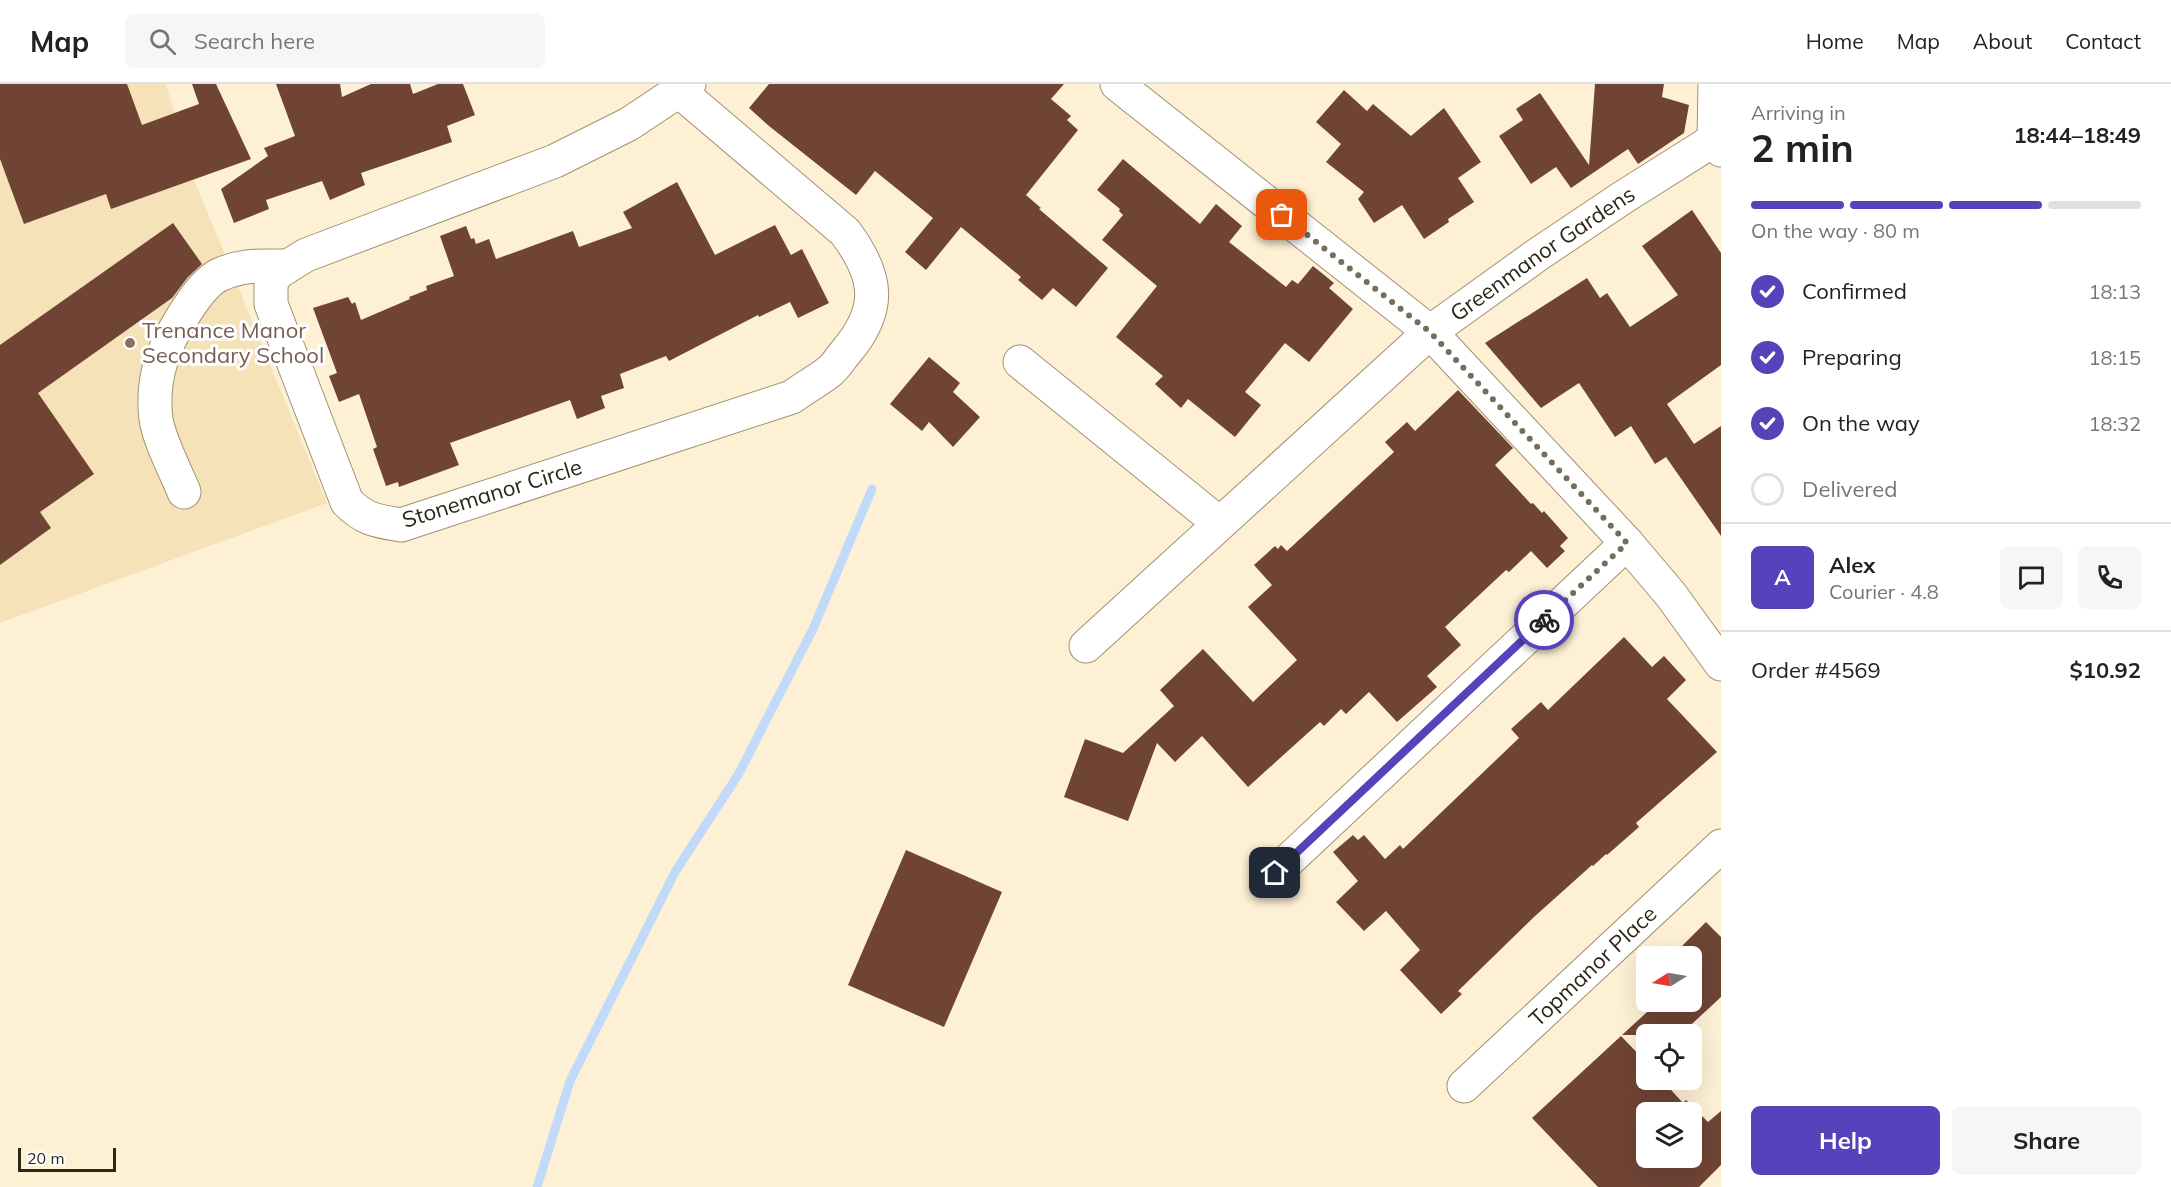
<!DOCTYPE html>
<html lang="en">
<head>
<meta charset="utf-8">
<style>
	body { margin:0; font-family:Mulish,sans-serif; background:#f6f6f6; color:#222; height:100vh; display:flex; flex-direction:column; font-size:22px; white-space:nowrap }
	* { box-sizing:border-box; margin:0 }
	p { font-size:20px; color:#767676 }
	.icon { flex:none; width:33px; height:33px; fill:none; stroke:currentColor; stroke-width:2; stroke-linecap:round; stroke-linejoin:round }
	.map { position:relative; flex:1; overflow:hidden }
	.drawer { display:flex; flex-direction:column; background:#fff; width:450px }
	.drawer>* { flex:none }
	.needle { width:39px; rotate:259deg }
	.controls { position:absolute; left:1636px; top:862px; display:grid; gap:12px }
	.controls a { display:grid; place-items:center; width:66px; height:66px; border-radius:9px; background:#fff; box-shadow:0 6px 24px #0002; font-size:30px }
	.scale { position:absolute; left:18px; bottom:15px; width:98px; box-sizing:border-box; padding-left:6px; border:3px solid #2c2619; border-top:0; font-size:16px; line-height:21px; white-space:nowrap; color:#2c2619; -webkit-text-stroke:4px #fff; paint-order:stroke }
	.pin { position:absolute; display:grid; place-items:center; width:51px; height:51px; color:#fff; margin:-26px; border-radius:12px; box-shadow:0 3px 9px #0006 }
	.courier { position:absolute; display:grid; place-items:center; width:60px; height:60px; margin:-30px; border:4px solid #5642ba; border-radius:50%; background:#fff; color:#222; box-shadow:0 2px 8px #0007 }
	.summary em { font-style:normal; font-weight:700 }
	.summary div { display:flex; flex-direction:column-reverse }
	.summary { display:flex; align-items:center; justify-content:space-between; height:102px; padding:0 30px }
	h1 { font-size:39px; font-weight:700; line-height:45px }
	.bar { display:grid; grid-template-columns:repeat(4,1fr); gap:9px 6px; align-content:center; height:72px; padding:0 30px }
	.bar i { height:8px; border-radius:4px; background:#e0e0e0 }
	.bar .active { background:#5642ba }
	.bar p { grid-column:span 4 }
	.line { display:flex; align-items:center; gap:15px; padding:0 30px; border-top:2px solid #e0e0e0 }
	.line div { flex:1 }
	.round { display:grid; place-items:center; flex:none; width:63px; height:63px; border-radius:9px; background:#f6f6f6 }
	ol { padding:0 30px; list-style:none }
	li { display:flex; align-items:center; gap:18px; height:66px }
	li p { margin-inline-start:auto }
	li .icon { padding:6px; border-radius:50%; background:#5642ba; color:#fff; stroke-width:4 }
	li:last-child { color:#767676 }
	li i { width:33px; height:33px; border:3px solid #e0e0e0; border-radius:50% }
	.button { display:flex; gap:12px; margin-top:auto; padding:12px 30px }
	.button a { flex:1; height:69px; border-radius:9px; background:#5642ba; color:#fff; font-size:24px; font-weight:700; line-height:69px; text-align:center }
	.button a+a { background:#f6f6f6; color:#222 }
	header { display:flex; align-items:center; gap:36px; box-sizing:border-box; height:84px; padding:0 30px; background:#fff; border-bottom:2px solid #e0e0e0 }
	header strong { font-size:28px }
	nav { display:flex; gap:33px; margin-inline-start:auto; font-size:21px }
	.search { width:420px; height:54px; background:#f6f6f6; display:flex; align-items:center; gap:15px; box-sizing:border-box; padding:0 21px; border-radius:9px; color:#767676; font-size:22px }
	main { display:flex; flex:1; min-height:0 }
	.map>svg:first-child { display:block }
	.built { fill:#f6e2b8 }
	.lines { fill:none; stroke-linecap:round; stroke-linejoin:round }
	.stream { stroke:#c1dafa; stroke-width:9 }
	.building { fill:#6f4435; fill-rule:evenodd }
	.minor-casing { stroke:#a19171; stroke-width:35 }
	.minor { stroke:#fff; stroke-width:33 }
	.done { stroke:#766d5b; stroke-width:6; stroke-dasharray:0 10.8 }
	.route { stroke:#5642ba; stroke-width:8 }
	.education-dot { fill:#8d6e63; stroke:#fff; stroke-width:2 }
	.labels { text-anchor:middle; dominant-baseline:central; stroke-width:6; stroke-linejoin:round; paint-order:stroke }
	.street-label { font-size:22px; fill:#2c2619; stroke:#fff }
	.education-label { font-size:22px; fill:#785e54; stroke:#fff; text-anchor:start }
</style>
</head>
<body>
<header>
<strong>Map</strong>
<div class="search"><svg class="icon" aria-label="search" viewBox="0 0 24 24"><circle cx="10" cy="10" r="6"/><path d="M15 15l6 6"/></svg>Search here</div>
<nav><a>Home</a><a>Map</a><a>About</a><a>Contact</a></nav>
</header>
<main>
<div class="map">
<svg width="1721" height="1103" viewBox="0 0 1721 1103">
	<rect width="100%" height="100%" fill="#fef0d5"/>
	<path class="built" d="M 0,0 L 166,0 L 195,98 L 327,419 L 0,539 Z"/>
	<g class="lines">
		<path class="stream" d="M 537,1103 L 570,997 L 675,788 L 738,691 L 813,545 L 872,405"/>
	</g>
	<g class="building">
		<path d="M 0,0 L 127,0 L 142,41 L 199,20 L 192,0 L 216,0 L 251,75 L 111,125 L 106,110 L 24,140 L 0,75 Z"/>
		<path d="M 276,0 L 340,0 L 342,13 L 371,0 L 410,0 L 413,10 L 438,0 L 463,0 L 475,31 L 447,42 L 452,58 L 361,89 L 365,101 L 330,116 L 322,97 L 266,116 L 269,125 L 234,139 L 221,105 L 268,72 L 264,64 L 295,52 Z"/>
		<path d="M 769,0 L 1064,0 L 1051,15 L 1071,32 L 1067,36 L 1078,46 L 1026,111 L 1041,124 L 1039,125 L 1108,184 L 1076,223 L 1053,204 L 1042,216 L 1018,196 L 1021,193 L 961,143 L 926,186 L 905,168 L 933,134 L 875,87 L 856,111 L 769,42 L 749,24 Z"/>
		<path d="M 1595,0 L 1664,0 L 1662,13 L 1689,21 L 1684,49 L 1638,80 L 1628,65 L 1571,104 L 1556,83 L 1531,100 L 1499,52 L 1523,36 L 1516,25 L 1540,9 L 1589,81 Z"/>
		<path d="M 1344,6 L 1367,27 L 1373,20 L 1411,52 L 1444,24 L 1481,78 L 1458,94 L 1474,118 L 1448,135 L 1449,138 L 1424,155 L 1402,121 L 1374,139 L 1358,115 L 1364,108 L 1326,78 L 1341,60 L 1316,38 Z"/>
		<path d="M 1123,75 L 1200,140 L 1216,120 L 1242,142 L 1229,158 L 1286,203 L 1292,196 L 1298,200 L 1313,182 L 1334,199 L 1329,204 L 1353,225 L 1309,278 L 1285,259 L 1245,308 L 1261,321 L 1235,353 L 1188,315 L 1181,324 L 1155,300 L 1163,292 L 1116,253 L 1157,202 L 1102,156 L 1123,131 L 1119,127 L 1120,125 L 1097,106 Z"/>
		<path d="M 677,98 L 715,171 L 775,141 L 791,171 L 802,165 L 829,219 L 798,234 L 790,218 L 759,233 L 758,231 L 669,277 L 666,272 L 620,290 L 624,304 L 601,312 L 605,324 L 577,335 L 570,316 L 450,359 L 459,381 L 399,403 L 398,398 L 386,402 L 373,365 L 377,363 L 359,310 L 339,318 L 329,292 L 337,289 L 313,224 L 348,213 L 352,220 L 355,218 L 361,236 L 410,215 L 409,213 L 427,206 L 426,202 L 454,192 L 440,152 L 466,142 L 471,155 L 474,154 L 476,160 L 489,155 L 496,175 L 573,147 L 579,163 L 632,144 L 623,128 Z"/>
		<path d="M 1692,126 L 1721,169 L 1721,281 L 1667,320 L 1694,360 L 1721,342 L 1721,452 L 1666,373 L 1655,380 L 1631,342 L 1615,353 L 1579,299 L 1541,324 L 1485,259 L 1587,194 L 1600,214 L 1607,209 L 1630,243 L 1678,211 L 1642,162 Z"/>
		<path d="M 173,139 L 202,180 L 188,193 L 172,214 L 38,309 L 94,390 L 40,428 L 51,444 L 0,481 L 0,261 Z"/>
		<path d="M 929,273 L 960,299 L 953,308 L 980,333 L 953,363 L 929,338 L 922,347 L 890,320 Z"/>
		<path d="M 1458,306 L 1513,364 L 1495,381 L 1531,420 L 1533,419 L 1542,429 L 1544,427 L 1568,454 L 1560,462 L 1565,467 L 1547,484 L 1531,467 L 1509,488 L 1506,486 L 1445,543 L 1461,561 L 1427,592 L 1437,603 L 1397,638 L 1369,608 L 1346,630 L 1341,625 L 1324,642 L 1320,638 L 1248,703 L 1202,652 L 1175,678 L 1157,659 L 1128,737 L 1064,713 L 1085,655 L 1123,669 L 1174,622 L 1160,606 L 1203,565 L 1253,618 L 1297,576 L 1248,523 L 1272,501 L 1254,481 L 1275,462 L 1278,465 L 1281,461 L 1287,467 L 1394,368 L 1385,358 L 1407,338 L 1415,347 Z"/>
		<path d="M 1624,553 L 1652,583 L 1664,572 L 1686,596 L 1667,615 L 1717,668 L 1636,739 L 1639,743 L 1607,771 L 1606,770 L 1593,782 L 1592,781 L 1534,833 L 1458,907 L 1462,910 L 1441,930 L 1400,886 L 1420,866 L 1386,827 L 1364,847 L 1336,818 L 1358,797 L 1333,768 L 1353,751 L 1358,756 L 1364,751 L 1385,775 L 1400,761 L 1403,765 L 1519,654 L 1511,645 L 1541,618 L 1548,626 Z"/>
		<path d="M 906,766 L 1002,808 L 944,943 L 848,901 Z"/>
		<path d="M 1706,838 L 1721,853 L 1721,913 L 1680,951 L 1622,951 L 1658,918 L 1692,918 L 1692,873 L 1688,873 L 1680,864 Z"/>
		<path d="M 1621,952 L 1647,979 L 1647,996 L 1662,996 L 1683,1019 L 1686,1016 L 1708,1038 L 1721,1027 L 1721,1081 L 1699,1103 L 1598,1103 L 1532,1034 ZM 1647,1029 L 1692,1029 L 1692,1074 L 1647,1074 Z"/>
	</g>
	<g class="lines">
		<defs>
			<g id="minor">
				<path d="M 1117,0 L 1430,248 L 1627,459 L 1671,511 L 1721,580"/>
				<path d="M 1715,0 L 1714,56 L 1721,66"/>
				<path d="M 679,7 L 845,148 C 878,192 883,225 845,269 C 840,275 836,282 830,287 C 819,296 804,304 792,313 L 401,441 C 377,437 365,436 347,418 L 271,220 L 271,199 L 277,189 L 306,171 L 555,77 L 629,40 L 689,0"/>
				<path d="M 1020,278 L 1219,439"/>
				<path d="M 184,408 C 176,388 159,356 156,335 C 154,318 155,298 160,281 C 166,257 197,202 219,191 C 243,180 260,182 286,182"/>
				<path id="s1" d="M 1086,562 L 1430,248 L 1537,171 L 1622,114 L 1714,56"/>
				<path d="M 1275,789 L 1627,459"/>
				<path id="s2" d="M 1464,1002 L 1721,762"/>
			</g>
		</defs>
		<use href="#minor" class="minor-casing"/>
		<use href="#minor" class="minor"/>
	</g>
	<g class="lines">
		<path class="done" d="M 1282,131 L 1430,248 L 1627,459 L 1544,536"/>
		<path class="route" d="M 1275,789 L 1544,536"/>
	</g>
	<circle class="education-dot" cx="130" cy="259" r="6"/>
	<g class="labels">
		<g class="street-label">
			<text stroke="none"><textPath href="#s1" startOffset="603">Greenmanor Gardens</textPath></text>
			<text transform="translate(492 409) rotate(-17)">Stonemanor Circle</text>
			<text stroke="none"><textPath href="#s2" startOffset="176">Topmanor Place</textPath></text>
		</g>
		<g class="education-label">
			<text x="142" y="246">Trenance Manor<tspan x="142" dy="25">Secondary School</tspan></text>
		</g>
	</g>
</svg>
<div class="controls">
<a><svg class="needle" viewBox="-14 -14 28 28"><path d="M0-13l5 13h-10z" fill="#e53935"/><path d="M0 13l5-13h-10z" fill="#767676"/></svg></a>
<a><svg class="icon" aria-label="locate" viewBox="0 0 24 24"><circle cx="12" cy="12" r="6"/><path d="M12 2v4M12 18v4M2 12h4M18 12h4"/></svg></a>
<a><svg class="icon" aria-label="layers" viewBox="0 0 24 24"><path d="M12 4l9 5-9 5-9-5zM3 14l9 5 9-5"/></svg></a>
</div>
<div class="scale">20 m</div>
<div class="pin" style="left:1282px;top:131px;background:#ea580c"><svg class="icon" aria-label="bag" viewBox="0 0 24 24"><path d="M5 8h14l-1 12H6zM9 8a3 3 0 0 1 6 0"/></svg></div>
<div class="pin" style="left:1275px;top:789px;background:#1f2937"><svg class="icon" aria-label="home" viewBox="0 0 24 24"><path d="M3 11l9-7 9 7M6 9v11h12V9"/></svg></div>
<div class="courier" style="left:1544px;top:536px"><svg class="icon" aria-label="bike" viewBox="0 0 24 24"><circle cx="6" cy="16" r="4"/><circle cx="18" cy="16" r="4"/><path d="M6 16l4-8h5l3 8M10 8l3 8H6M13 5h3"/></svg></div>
</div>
<section class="drawer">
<div class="summary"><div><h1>2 min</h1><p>Arriving in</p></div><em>18:44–18:49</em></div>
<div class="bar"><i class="active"></i><i class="active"></i><i class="active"></i><i></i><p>On the way · 80 m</p></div>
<ol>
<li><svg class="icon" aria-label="check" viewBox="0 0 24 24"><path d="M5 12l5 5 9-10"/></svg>Confirmed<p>18:13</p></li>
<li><svg class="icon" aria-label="check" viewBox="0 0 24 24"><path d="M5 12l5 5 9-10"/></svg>Preparing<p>18:15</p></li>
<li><svg class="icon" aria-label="check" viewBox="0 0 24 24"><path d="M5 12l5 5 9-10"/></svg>On the way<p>18:32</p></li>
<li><i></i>Delivered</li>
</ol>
<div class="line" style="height:108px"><b class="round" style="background:#5642ba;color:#fff">A</b><div><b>Alex</b><p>Courier · 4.8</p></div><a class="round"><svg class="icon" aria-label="chat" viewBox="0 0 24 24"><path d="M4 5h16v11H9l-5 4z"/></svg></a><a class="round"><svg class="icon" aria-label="phone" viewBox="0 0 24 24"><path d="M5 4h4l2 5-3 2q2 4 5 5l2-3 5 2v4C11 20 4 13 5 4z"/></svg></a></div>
<div class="line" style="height:78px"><div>Order #4569</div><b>$10.92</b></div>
<div class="button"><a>Help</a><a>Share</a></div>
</section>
</main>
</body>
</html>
